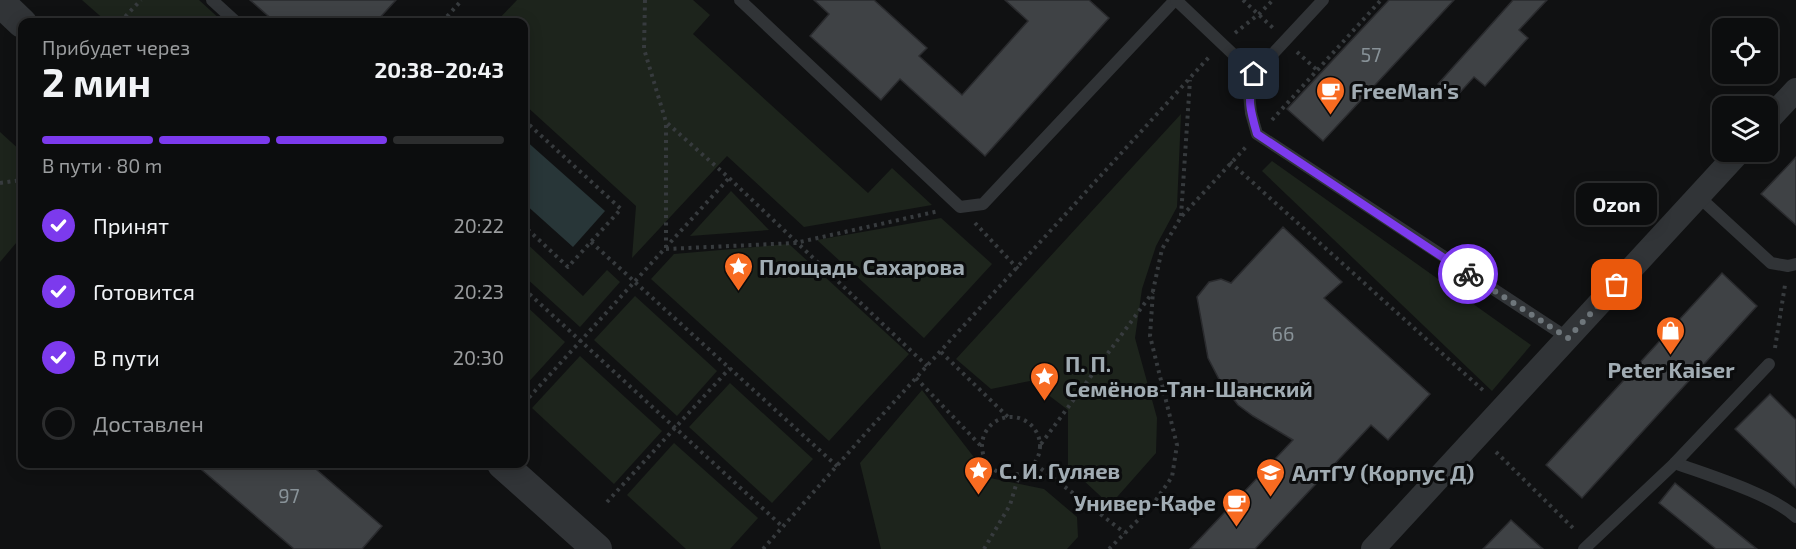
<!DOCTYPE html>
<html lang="ru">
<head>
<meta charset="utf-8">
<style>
	body { margin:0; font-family:"Exo 2",sans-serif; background:#1a1b1c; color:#f1f3f6; height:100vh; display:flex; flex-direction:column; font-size:22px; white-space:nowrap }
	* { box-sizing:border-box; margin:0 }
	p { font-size:20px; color:#9a9c9e }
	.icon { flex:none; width:33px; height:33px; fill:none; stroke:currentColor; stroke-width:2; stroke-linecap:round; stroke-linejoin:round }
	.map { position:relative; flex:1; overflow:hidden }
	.side { position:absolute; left:18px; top:18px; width:510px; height:450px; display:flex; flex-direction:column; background:#0c0d0e; border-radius:12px; box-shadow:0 3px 15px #0003,0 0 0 2px #2c2d2e }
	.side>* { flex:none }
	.fabs { position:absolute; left:1712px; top:18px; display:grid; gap:12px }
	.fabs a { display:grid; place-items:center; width:66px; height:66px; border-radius:12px; background:#0c0d0e; box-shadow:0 3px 15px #0003,0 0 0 2px #2c2d2e; font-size:30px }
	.pin { position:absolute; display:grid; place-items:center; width:51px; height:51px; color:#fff; margin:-26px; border-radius:12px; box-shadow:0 3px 9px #0006 }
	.courier { position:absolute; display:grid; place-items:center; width:60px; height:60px; margin:-30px; border:4px solid #7c3aed; border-radius:50%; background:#fff; color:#222; box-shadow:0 2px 8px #0007 }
	.bubble { position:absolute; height:42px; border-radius:12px; background:#0c0d0e; box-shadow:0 3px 15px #0003,0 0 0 2px #2c2d2e; font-size:20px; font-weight:700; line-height:42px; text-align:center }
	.summary em { font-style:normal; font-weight:700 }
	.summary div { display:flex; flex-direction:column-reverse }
	.summary { display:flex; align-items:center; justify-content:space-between; height:102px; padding:0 24px }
	h1 { font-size:39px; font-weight:700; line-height:45px }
	.bar { display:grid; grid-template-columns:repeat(4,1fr); gap:9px 6px; align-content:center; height:72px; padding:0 24px }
	.bar i { height:8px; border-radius:4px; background:#2c2d2e }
	.bar .selected { background:#7c3aed }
	.bar p { grid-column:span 4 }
	ol { padding:0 24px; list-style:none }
	li { display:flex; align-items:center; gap:18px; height:66px }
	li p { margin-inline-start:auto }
	li .icon { padding:6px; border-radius:50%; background:#7c3aed; color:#fff; stroke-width:4 }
	li:last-child { color:#9a9c9e }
	li i { width:33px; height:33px; border:3px solid #2c2d2e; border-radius:50% }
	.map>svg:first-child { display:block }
	.green { fill:#1d241c }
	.water { fill:#283638 }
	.building { fill:#3f4245; stroke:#2a2b2e; stroke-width:1.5 }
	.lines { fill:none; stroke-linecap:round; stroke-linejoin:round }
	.path { stroke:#373b3e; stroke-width:4; stroke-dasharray:3 4.5; stroke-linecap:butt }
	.service { stroke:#313437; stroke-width:12 }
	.minor { stroke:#313437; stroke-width:24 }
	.tertiary { stroke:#313437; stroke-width:30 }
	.done { stroke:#6e767b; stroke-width:6; stroke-dasharray:0 10.8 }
	.route { stroke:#7c3aed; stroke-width:8 }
	.labels { text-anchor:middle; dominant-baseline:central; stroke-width:6; stroke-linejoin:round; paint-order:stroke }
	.number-label { font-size:20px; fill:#889298 }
	.poi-label { font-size:22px; font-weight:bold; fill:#a1acb3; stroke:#0b0c0d; text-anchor:start }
</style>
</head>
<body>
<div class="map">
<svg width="1796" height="549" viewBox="0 0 1796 549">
	<rect width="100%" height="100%" fill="#101112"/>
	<g class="green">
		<path d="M 82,0 L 199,0 L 223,22 L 107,22 Z"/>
		<path d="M 517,0 L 693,0 L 710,15 L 693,34 L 868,193 L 892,168 L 932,205 L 804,227 L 727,156 L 632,258 L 636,206 L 524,104 L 524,22 L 496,22 Z"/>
		<path d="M 1181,114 L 1177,207 L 1156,246 L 1142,289 L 1135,338 L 1157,418 L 1156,453 L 1110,505 L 1068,466 L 1068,410 L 1030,381 L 991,389 L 956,359 Z"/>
		<path d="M 0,132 L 22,152 L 22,236 L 0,262 Z"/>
		<path d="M 1272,161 L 1531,345 L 1492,391 L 1262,171 Z"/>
		<path d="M 731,191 L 769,230 L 690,236 Z"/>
		<path d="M 941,218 L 992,264 L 924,338 L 817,240 Z"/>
		<path d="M 524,241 L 583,296 L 607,270 L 620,282 L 580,327 L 524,276 Z"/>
		<path d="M 789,244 L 909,354 L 829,441 L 651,279 L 674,254 Z"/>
		<path d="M 635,296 L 717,371 L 677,416 L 594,340 Z"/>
		<path d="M 524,304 L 565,342 L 524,387 Z"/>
		<path d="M 580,356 L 662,431 L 614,484 L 532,408 Z"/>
		<path d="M 730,383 L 813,459 L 772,503 L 689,427 Z"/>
		<path d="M 922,390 L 990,478 L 1044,489 L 1077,517 L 1078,537 L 1067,549 L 881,549 L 860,463 Z"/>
		<path d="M 674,443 L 758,518 L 730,549 L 686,549 L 627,495 Z"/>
	</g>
	<path class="water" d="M 524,139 L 605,211 L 573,247 L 524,203 Z"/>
	<g class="building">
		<path d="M 250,0 L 396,0 L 376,22 L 275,22 Z"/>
		<path d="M 814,0 L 874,0 L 927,48 L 919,56 L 962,95 L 1028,21 L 1005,0 L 1089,0 L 1109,18 L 985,156 L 900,79 L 881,100 L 810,36 L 829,14 Z"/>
		<path d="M 1389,0 L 1454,0 L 1323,141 L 1287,109 Z"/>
		<path d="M 1513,0 L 1547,0 L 1519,30 L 1528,38 L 1485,86 L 1474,77 L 1454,99 L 1438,84 Z"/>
		<path d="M 1796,157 L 1796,225 L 1761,194 Z"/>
		<path d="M 1283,227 L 1342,282 L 1324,298 L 1430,394 L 1388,440 L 1371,425 L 1255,549 L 1190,549 L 1293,440 L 1253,416 L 1238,405 L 1221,383 L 1208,358 L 1197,297 L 1209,282 L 1221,279 L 1231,283 Z"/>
		<path d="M 1722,273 L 1757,306 L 1582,498 L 1546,465 Z"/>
		<path d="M 1770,394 L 1796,420 L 1796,488 L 1735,429 Z"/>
		<path d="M 195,464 L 310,464 L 382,526 L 362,549 L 294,549 Z"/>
		<path d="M 1675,483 L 1757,549 L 1716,549 L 1659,503 Z"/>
		<path d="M 1511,520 L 1543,549 L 1483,549 Z"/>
	</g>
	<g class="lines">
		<g class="path">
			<path d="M 645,0 L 644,49 L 666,122 L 729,178 L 927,366"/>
			<path d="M 1243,0 L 1273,28"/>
			<path d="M 120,22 L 141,0"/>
			<path d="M 442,22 L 462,0"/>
			<path d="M 1235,33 L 1259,14 L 1273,0"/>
			<path d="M 1297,52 L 1318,71"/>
			<path d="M 524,120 L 621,209 L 568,267 L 524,226"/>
			<path d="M 1272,120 L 1381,0"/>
			<path d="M 1230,162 L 1486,393"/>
			<path d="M 0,183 L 22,180"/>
			<path d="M 1181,216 L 1190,80"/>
			<path d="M 975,223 L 1018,269"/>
			<path d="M 591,242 L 838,467"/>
			<path d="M 666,248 L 666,123"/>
			<path d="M 666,249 L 795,243 L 939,211"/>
			<path d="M 524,289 L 783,527"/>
			<path d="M 1775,348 L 1785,285"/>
			<path d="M 941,352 L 1008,417"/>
			<path d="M 916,378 L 982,447"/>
			<path d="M 524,403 L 729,178"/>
			<circle cx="1011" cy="446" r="29"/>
			<path d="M 1041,444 L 1153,292"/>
			<path d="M 1496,452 L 1576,531"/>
			<path d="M 1035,464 L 1125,533"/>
			<path d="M 607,502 L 730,368"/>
			<path d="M 763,549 L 873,425 L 1210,56"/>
			<path d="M 984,549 L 1010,505 L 1019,475"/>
			<path d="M 1109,549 L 1151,507 L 1172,477 L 1177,445 L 1150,336 L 1153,291 L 1162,249 L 1181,217 L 1246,147"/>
		</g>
		<g class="service">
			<path d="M 212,0 L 236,22"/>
			<path d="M 740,0 L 960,207 L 983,204 L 1175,0"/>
			<path d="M 1176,0 L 1254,74"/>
			<path d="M 1323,0 L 1254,74 L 1249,94 L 1251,113 L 1257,134 L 1568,338"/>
			<path d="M 1698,196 L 1771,263 L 1788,266 L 1796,264"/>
			<path d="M 1675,463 C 1708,475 1771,494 1796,517"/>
			<path d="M 1584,549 L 1675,463 L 1769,364"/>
		</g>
		<g class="minor">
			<path d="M 1767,121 L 1796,90"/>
			<path d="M 1373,549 L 1739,152"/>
		</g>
		<g class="tertiary">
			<path d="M 0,2 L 22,23"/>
			<path d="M 502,464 L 597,549"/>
		</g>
	</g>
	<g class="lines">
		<path class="done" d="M 1468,274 L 1568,338 L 1617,285"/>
		<path class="route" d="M 1254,74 C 1247,100 1250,110 1257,134 L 1468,274"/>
	</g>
	<defs>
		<symbol id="cafe-pin" viewBox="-11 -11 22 30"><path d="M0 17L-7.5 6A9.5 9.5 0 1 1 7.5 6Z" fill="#f86b21" stroke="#0b0c0d"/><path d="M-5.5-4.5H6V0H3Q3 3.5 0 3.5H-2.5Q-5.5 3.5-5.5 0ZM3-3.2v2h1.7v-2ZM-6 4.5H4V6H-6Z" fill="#fff"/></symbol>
		<symbol id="sight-pin" viewBox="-11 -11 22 30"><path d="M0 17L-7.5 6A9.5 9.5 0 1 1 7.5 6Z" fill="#f86b21" stroke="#0b0c0d"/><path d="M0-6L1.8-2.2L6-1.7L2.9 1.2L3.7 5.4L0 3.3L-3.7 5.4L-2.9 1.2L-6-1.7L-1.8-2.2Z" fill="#fff"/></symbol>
		<symbol id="shop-pin" viewBox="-11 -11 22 30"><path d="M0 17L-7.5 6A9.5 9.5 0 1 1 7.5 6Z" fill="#f86b21" stroke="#0b0c0d"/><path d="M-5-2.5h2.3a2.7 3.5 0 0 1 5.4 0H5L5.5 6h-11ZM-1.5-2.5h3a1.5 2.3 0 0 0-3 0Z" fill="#fff"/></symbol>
		<symbol id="university-pin" viewBox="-11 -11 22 30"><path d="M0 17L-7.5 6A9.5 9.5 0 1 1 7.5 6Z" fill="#f86b21" stroke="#0b0c0d"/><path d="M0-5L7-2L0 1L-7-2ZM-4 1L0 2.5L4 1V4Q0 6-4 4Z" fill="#fff"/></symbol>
	</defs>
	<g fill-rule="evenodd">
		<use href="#cafe-pin" x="1314" y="74" width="33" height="45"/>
		<use href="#sight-pin" x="722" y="250" width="33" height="45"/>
		<use href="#shop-pin" x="1654" y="314" width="33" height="45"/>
		<use href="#sight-pin" x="1028" y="360" width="33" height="45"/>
		<use href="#sight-pin" x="962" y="454" width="33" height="45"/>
		<use href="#university-pin" x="1254" y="456" width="33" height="45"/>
		<use href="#cafe-pin" x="1220" y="486" width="33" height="45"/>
	</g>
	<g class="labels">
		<g class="number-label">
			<text x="1371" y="54">57</text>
			<text x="1283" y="333">66</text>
			<text x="289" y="495">97</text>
		</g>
		<g class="poi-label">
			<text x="1351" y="90">FreeMan's</text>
			<text x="759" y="266">Площадь Сахарова</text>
			<text x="1065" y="363">П. П.<tspan x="1065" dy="25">Семёнов-Тян-Шанский</tspan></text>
			<text x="1671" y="369" text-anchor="middle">Peter Kaiser</text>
			<text x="999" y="470">С. И. Гуляев</text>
			<text x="1292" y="472">АлтГУ (Корпус Д)</text>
			<text x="1216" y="502" text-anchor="end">Универ-Кафе</text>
		</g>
	</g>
</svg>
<div class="fabs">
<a><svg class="icon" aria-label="locate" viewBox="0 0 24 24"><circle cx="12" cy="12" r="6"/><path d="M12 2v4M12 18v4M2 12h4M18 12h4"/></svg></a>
<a><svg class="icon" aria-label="layers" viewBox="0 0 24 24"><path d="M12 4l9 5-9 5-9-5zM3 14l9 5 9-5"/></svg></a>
</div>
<div class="pin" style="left:1617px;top:285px;background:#ea580c"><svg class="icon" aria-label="bag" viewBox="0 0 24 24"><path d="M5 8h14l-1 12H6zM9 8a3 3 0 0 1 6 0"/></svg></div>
<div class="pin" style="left:1254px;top:74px;background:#1f2937"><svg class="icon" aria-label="home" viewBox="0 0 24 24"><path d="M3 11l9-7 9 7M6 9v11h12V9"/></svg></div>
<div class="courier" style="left:1468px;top:274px"><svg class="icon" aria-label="bike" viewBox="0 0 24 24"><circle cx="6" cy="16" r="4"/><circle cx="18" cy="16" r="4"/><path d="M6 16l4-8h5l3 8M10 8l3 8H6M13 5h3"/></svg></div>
<div class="bubble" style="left:1576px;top:183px;width:81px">Ozon</div>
<section class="side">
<div class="summary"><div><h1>2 мин</h1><p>Прибудет через</p></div><em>20:38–20:43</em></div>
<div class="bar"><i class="selected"></i><i class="selected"></i><i class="selected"></i><i></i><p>В пути · 80 m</p></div>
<ol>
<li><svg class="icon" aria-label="check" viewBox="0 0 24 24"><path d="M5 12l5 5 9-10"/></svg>Принят<p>20:22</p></li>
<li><svg class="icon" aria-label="check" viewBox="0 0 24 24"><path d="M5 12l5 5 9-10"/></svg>Готовится<p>20:23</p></li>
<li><svg class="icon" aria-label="check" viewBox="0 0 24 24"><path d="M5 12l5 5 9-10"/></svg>В пути<p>20:30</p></li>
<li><i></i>Доставлен</li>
</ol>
</section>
</div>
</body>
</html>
